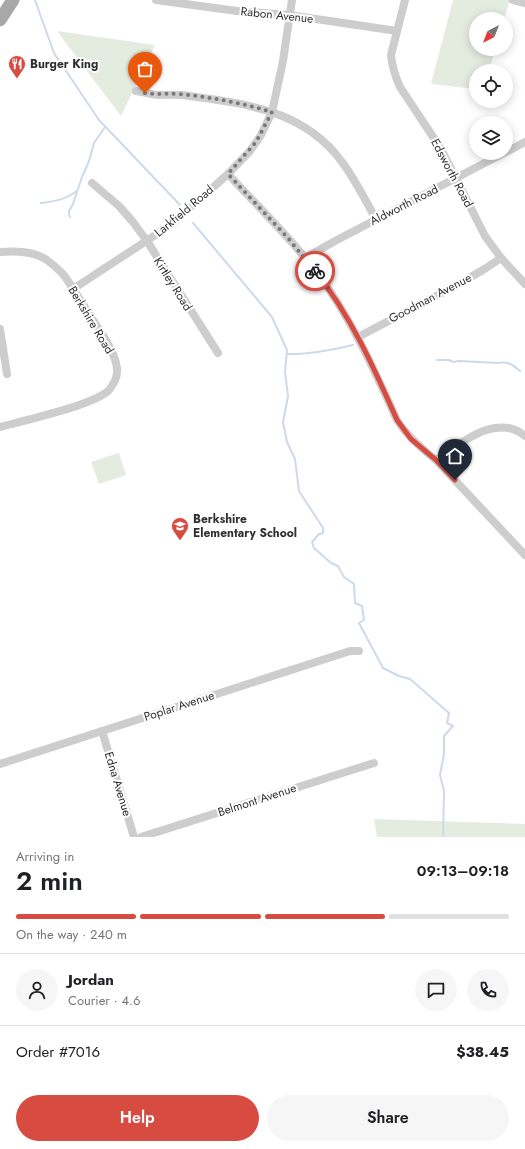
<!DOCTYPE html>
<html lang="en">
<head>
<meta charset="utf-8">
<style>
	body { margin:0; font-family:Jost,sans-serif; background:#f6f6f6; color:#202124; height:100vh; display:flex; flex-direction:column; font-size:15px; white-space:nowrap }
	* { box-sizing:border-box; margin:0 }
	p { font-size:13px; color:#757577 }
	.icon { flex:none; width:22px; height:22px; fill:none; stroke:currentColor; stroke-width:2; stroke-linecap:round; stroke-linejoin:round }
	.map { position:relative; height:837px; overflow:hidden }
	.drawer { display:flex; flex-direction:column; background:#fff; flex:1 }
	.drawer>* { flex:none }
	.needle { width:26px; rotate:222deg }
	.controls { position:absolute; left:469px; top:12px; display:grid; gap:8px }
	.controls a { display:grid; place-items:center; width:44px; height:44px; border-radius:50%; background:#fff; box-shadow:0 2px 10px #0003; font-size:20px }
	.pin { position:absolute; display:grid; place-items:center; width:34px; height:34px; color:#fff; margin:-41px -17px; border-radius:50% 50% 50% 0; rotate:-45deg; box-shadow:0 0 4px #0007 }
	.pin .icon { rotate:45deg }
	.courier { position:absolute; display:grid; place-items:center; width:40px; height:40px; margin:-20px; border:3px solid #d74b41; border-radius:50%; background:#fff; color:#222; box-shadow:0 1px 5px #0007 }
	.headline em { font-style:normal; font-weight:600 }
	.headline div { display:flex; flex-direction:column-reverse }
	.headline { display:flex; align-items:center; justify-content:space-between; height:68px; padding:0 16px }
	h1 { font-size:26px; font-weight:600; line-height:30px }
	.bar { display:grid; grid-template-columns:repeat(4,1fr); gap:6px 4px; align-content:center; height:48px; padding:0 16px }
	.bar i { height:5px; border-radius:3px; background:#e0e0e0 }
	.bar .selected { background:#d74b41 }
	.bar p { grid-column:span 4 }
	.line { display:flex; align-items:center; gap:10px; padding:0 16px; border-top:1px solid #e0e0e0 }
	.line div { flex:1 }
	.round { display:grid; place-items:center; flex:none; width:42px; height:42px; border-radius:21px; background:#f6f6f6 }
	.button { display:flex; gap:8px; margin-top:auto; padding:8px 16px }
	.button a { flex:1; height:46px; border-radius:24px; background:#d74b41; color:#fff; font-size:16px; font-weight:600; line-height:46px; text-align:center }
	.button a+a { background:#f6f6f6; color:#202124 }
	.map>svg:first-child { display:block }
	.green { fill:#e4ebdf }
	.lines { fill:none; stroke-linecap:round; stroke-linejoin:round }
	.stream { stroke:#cddaea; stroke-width:2 }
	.minor { stroke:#cdcdcd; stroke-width:8 }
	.primary { stroke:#a8a8a8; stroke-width:13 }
	.done { stroke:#787878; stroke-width:4; stroke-dasharray:0 7.2 }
	.route { stroke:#d74b41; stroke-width:5 }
	.labels { text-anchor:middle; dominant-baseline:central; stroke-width:4; stroke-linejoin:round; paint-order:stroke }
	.street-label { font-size:12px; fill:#303030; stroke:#fff }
	.poi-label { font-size:12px; font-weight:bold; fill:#303030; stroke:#fff; text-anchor:start }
</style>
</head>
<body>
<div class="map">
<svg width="525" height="837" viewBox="0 0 525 837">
	<rect width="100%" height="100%" fill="#fff"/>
	<g class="green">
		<path d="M 453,0 L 510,0 L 504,19 L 476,19 L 476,49 L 495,49 L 489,71 L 476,71 L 476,89 L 431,84 Z"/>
		<path d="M 57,31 L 155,45 L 121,116 Z"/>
		<path d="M 119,453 L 126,475 L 99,484 L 91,462 Z"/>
		<path d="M 374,819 L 525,824 L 525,837 L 377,837 Z"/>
	</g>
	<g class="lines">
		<g class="stream">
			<path d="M 35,0 L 54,53 L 99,120 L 180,205"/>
			<path d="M 41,203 C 55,201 65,200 77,191"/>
			<path d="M 70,217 L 69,214 L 69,211 L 73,204 L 82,177 L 89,161 L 94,143 L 105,127"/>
			<path d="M 193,223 L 272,317 L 287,350 L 285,372 L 288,396 L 283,422 L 287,442 L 295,459 L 299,491 L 323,528 L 323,533 L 319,534 L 312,542 L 314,548 L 331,563 L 338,566 L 344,577 L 354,584 L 355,603 L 362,606 L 364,620 L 359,623 L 383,668 L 399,676 L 410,679 L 449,713 L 447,723 L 453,726 L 444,736 L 444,754 L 440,775 L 444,791 L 443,837"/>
			<path d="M 287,354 C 308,355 332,350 353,345"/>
			<path d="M 437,360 L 449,360 L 453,362 L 459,361 L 498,363 C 508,361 513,365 520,371"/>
		</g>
		<g class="minor">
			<path d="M 156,0 L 237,11 L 289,15 L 397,31"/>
			<path d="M 405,0 L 391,55 C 392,67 395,76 400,87 L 441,149 L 485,236 L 501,258 L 525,284"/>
			<path d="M 513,0 L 525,3"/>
			<path d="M 136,91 C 142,92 150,94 157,95 C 168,95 179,94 190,96 C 248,104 305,111 342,162 C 355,179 365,200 376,219"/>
			<path d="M 506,152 L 525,142"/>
			<path d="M 228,174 C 262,211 299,246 328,288 C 356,329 376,374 397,420 C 407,436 421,448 436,460 L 525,555"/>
			<path d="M 92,183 L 119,206 L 133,222 L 147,241 L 218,353"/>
			<path d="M 0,252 C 16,251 33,251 47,260 C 52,264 58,269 63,274 C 72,286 80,300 88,312 C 98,329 114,348 117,368 C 118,377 114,384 109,390 C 95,405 22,421 0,427"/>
			<path d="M 305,258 L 335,241 L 504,153"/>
			<path d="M 73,289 L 172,224 L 228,174 L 250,151 L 261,135 L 272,112 L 283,61 L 292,0"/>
			<path d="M 0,329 L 7,374"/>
			<path d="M 358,337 L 461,283 L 486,268 L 501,258"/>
			<path d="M 436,460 C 460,444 496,412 525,436"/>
			<path d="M 102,731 L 134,837"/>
			<path d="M 0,764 L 350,651 L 359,651"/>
			<path d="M 141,837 L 374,763"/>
		</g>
		<path class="primary" d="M 0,20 L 13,0"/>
	</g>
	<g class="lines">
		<path class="done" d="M 145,93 C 156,95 167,93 179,94 C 210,97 242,103 272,112 L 256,142 L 228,174 L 288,238 L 315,271"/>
		<path class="route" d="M 315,271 C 351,316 374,368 397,420 L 411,439 L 436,460 L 455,480"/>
	</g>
	<defs>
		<symbol id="restaurant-pin" viewBox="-11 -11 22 30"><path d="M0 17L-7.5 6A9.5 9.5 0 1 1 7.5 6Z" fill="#d74b41" stroke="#fff"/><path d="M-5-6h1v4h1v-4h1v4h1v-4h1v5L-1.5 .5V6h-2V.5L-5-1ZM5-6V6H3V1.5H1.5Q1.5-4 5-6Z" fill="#fff"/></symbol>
		<symbol id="school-pin" viewBox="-11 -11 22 30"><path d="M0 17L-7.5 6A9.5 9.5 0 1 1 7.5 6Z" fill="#d74b41" stroke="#fff"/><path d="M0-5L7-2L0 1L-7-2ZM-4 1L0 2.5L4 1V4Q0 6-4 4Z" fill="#fff"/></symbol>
	</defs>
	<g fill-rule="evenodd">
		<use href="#restaurant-pin" x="7" y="54" width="20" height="27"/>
		<use href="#school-pin" x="170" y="516" width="20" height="27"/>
	</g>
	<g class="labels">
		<g class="street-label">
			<text transform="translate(277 15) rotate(6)">Rabon Avenue</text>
			<text transform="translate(452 173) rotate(62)">Edsworth Road</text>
			<text transform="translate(404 205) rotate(-27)">Aldworth Road</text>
			<text transform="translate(184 211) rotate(-40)">Larkfield Road</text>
			<text transform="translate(173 284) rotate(58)">Kirtley Road</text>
			<text transform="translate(430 298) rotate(-28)">Goodman Avenue</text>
			<text transform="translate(91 320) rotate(59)">Berkshire Road</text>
			<text transform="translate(179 706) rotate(-18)">Poplar Avenue</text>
			<text transform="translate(118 784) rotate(73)">Edna Avenue</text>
			<text transform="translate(257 800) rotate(-18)">Belmont Avenue</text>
		</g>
		<g class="poi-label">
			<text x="30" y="64">Burger King</text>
			<text x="193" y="519">Berkshire<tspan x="193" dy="14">Elementary School</tspan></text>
		</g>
	</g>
</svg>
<div class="controls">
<a><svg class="needle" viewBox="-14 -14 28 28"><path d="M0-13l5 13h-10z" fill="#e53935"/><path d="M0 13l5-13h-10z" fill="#757577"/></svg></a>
<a><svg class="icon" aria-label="locate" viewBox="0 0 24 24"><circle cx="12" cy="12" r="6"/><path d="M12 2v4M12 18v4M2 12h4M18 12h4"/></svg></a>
<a><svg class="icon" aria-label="layers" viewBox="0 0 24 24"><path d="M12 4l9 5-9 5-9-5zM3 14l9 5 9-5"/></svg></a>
</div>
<div class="pin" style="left:145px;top:93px;background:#ea580c"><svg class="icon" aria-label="bag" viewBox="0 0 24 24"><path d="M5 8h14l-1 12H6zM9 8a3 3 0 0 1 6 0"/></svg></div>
<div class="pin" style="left:455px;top:480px;background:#1f2937"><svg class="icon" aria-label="home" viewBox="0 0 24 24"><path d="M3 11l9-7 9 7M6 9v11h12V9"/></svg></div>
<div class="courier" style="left:315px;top:271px"><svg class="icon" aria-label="bike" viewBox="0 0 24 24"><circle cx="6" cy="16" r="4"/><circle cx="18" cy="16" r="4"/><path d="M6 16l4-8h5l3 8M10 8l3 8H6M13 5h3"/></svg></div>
</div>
<section class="drawer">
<div class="headline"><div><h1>2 min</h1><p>Arriving in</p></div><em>09:13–09:18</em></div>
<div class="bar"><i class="selected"></i><i class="selected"></i><i class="selected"></i><i></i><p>On the way · 240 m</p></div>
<div class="line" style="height:72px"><a class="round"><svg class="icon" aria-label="person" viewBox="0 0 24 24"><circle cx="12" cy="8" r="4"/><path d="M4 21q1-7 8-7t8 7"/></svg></a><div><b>Jordan</b><p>Courier · 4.6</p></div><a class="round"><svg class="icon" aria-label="chat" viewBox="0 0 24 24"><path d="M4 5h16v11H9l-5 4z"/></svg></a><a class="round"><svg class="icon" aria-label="phone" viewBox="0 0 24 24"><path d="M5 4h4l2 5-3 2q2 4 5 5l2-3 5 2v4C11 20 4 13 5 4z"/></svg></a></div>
<div class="line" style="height:52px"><div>Order #7016</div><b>$38.45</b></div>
<div class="button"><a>Help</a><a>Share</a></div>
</section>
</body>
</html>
